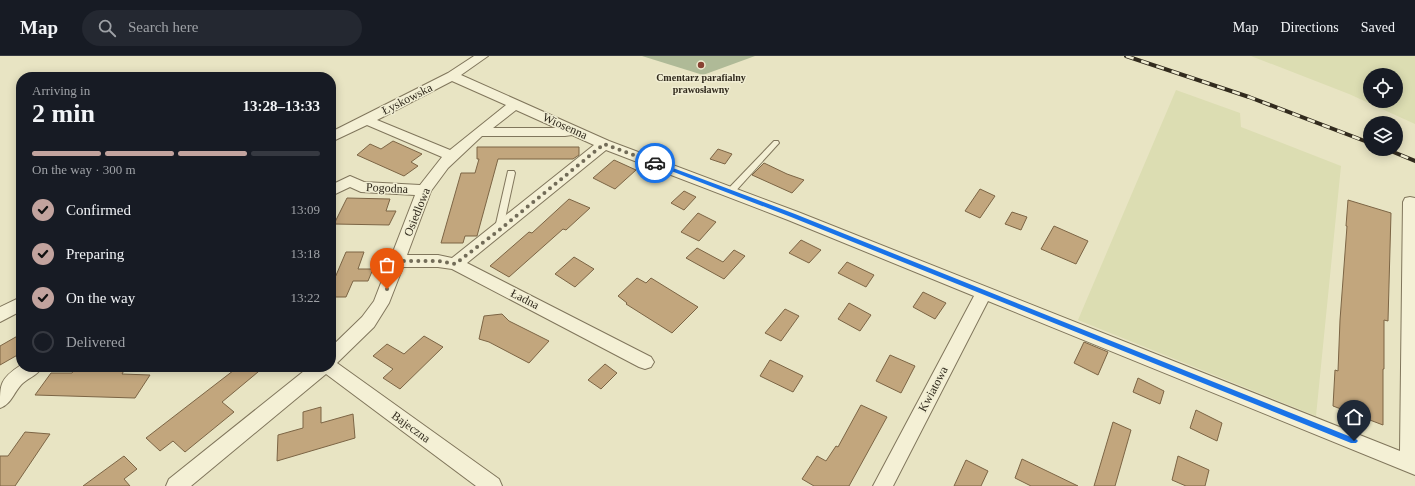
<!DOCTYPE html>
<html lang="en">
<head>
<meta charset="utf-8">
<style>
	body { margin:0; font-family:"Times New Roman",serif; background:#242831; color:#f1f3f6; height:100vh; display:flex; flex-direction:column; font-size:15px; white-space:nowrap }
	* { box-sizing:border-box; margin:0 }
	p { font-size:13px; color:#9ea1a6 }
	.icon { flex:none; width:22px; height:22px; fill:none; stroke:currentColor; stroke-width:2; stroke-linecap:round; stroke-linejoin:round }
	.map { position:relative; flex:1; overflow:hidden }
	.drawer { position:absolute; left:16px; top:16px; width:320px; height:300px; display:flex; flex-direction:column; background:#171b24; border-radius:16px; box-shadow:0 2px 10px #0003 }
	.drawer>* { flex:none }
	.tools { position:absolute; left:1363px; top:12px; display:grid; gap:8px }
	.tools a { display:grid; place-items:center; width:40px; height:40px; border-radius:50%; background:#171b24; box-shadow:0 2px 10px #0003; font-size:20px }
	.pin { position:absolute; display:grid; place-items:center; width:34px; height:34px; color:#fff; margin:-41px -17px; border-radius:50% 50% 50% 0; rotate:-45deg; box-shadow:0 0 4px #0007 }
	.pin .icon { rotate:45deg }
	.courier { position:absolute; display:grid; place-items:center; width:40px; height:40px; margin:-20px; border:3px solid #1a73e8; border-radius:50%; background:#fff; color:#222; box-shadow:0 1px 5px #0007 }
	.headline em { font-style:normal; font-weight:700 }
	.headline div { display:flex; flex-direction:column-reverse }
	.headline { display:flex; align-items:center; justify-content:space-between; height:68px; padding:0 16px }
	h1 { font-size:26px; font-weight:700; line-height:30px }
	.bar { display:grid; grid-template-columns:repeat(4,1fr); gap:6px 4px; align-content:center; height:48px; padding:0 16px }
	.bar i { height:5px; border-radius:3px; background:#363941 }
	.bar .selected { background:#c2a39e }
	.bar p { grid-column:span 4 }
	ol { padding:0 16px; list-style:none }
	li { display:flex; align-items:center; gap:12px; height:44px }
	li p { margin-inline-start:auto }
	li .icon { padding:4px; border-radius:50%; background:#c2a39e; color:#111; stroke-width:4 }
	li:last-child { color:#9ea1a6 }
	li i { width:22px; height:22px; border:2px solid #363941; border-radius:50% }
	header { display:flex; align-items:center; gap:24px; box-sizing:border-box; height:56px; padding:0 20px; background:#171b24; border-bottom:1px solid #363941 }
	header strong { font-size:19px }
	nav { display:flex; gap:22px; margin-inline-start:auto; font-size:14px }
	.search { width:280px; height:36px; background:#242831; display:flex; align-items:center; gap:10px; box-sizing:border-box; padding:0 14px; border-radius:22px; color:#9ea1a6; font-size:15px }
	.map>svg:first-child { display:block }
	.farmland { fill:#dcddb2; fill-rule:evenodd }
	.cemetery { fill:#afba97 }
	.building { fill:#c2a67d; stroke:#7c6545 }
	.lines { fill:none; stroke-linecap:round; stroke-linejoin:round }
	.service-casing { stroke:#80765c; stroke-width:2 }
	.minor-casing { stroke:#80765c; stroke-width:2 }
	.service { fill:#f4f0d5; fill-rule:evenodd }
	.minor { fill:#f4f0d5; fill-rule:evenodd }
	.rail-casing { stroke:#322b1e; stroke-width:4 }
	.rail { stroke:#f0edd2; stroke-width:2.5; stroke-dasharray:8; stroke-linecap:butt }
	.route { fill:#1a73e8 }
	.done { stroke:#726c58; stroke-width:4; stroke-dasharray:0 7.2 }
	.poi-dot { fill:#884233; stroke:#f0edd2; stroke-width:1.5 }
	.labels { text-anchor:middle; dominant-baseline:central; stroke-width:3; stroke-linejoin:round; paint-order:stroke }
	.far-poi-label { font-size:10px; font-weight:bold; fill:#322b1e; stroke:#f0edd2 }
	.street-label { font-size:12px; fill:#322b1e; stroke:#f0edd2 }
</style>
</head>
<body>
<header>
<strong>Map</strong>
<div class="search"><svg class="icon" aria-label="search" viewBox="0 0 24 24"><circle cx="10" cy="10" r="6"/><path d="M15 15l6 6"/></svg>Search here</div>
<nav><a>Map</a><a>Directions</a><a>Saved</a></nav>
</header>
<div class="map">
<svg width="1415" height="430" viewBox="0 0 1415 430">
	<rect width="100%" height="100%" fill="#e8e4c3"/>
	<g class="farmland">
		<path d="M 1251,0 L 1415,0 L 1415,68 L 1349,38 ZM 1370,19 L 1396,19 L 1396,45 L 1370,45 Z"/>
		<path d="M 1176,34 L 1240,57 L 1241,71 L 1341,110 L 1316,360 L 1078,264 Z"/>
	</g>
	<path class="cemetery" d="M 642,0 L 755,0 L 703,19 Z"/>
	<g class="building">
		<path d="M 393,85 L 422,98 L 411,106 L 418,110 L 404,120 L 357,99 L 370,88 L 381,93 Z"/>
		<path d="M 477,91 L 579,91 L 579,99 L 573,103 L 498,103 L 477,180 L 465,180 L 463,187 L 441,187 L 461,117 L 475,117 L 479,103 L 477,103 Z"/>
		<path d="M 718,93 L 732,98 L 725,108 L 710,103 Z"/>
		<path d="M 614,104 L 636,114 L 615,133 L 593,122 Z"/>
		<path d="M 764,107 L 787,118 L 804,124 L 792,137 L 752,119 Z"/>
		<path d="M 980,133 L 995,140 L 980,162 L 965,155 Z"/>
		<path d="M 684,135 L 696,141 L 684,154 L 671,147 Z"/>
		<path d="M 347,142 L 390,143 L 386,155 L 396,155 L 389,169 L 334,168 Z"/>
		<path d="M 569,143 L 590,152 L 566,174 L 563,173 L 509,221 L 490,210 L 529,176 L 532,177 Z"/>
		<path d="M 1348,144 L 1391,157 L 1388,265 L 1384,264 L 1384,313 L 1383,313 L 1383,369 L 1333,350 L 1335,314 L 1338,315 L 1340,264 L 1347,170 L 1346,170 Z"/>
		<path d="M 1012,156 L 1027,161 L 1021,174 L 1005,168 Z"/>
		<path d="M 698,157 L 716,166 L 699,185 L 681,176 Z"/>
		<path d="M 1054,170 L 1088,185 L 1076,208 L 1041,193 Z"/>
		<path d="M 801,184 L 821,194 L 809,207 L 789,197 Z"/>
		<path d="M 697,192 L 723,206 L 734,194 L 745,200 L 724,223 L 686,202 Z"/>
		<path d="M 346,196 L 364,196 L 358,213 L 373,213 L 368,225 L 353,225 L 346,241 L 331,241 L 331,231 Z"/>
		<path d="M 574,201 L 594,213 L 575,231 L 555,218 Z"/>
		<path d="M 847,206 L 874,219 L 866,231 L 838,217 Z"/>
		<path d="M 637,222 L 646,227 L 651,222 L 698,251 L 672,277 L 626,248 L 627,247 L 618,240 Z"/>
		<path d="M 923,236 L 946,247 L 935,263 L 913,251 Z"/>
		<path d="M 849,247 L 871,259 L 860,275 L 838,263 Z"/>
		<path d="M 785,253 L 799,260 L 781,285 L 765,277 Z"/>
		<path d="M 502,258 L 509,265 L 549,285 L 529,307 L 489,286 L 479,283 L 484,260 Z"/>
		<path d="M 21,278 L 21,297 L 0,309 L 0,290 Z"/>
		<path d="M 424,280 L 443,291 L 400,333 L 383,322 L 393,313 L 373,300 L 387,288 L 404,298 Z"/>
		<path d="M 1084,286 L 1108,296 L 1098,319 L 1074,307 Z"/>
		<path d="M 890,299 L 915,310 L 901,337 L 876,325 Z"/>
		<path d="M 770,304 L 803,320 L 793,336 L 760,320 Z"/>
		<path d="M 605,308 L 617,317 L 601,333 L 588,324 Z"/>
		<path d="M 76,311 L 126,311 L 122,318 L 150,319 L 135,342 L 35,339 L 51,317 L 72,317 Z"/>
		<path d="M 238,311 L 264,311 L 222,346 L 234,356 L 185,396 L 173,385 L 160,395 L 146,382 Z"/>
		<path d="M 1138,322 L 1164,335 L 1160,348 L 1133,336 Z"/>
		<path d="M 861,349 L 887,361 L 849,430 L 814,430 L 802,423 L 817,400 L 826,405 L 836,390 L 838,391 Z"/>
		<path d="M 321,351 L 321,367 L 353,358 L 355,382 L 277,405 L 278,379 L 303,372 L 303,356 Z"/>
		<path d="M 1196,354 L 1222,367 L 1217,385 L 1190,372 Z"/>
		<path d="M 1113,366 L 1131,374 L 1115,430 L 1094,430 Z"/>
		<path d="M 25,376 L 50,378 L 15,430 L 0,430 L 0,400 L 8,400 Z"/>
		<path d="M 124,400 L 137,413 L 124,423 L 130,430 L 83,430 Z"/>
		<path d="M 1178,400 L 1209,414 L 1205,430 L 1186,430 L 1172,424 Z"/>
		<path d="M 1022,403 L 1078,430 L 1031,430 L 1015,422 Z"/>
		<path d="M 966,404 L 988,415 L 981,430 L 954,430 Z"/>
	</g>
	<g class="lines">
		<defs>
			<g id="service">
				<path d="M 774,85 L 778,85 L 779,87 L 733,138 L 727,138 L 726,136 L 727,134 Z"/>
				<path d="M 508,115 L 514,115 L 515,117 L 503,172 L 499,175 L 495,172 Z"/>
			</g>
			<g id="minor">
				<path d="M 474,0 L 488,0 L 461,19 L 609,85 L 798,156 L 1400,395 L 1403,146 L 1405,142 L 1410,141 L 1415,142 L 1415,419 L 988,245 L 893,430 L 873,430 L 974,240 L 788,164 L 606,94 L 467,207 L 651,301 L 654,306 L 651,311 L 645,313 L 639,311 L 452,213 L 438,211 L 403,211 L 389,247 L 374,271 L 337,307 L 499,423 L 502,430 L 476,430 L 326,318 L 191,430 L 166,430 L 169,423 L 309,311 L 331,311 L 331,291 L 362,261 L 374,245 L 415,139 L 361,136 L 350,131 L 331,140 L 331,129 L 350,120 L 364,126 L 420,129 L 442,101 L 367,69 L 331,86 L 331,76 L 448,17 ZM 452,25 L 506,49 L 450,94 L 377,64 ZM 516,54 L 556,72 L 493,72 ZM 572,79 L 594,89 L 452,202 L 438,199 L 407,199 L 431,135 L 448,112 L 482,80 L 565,80 Z"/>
				<path d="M 21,241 L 21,255 L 0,266 L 0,251 Z"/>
				<path d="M 21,309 L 21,311 L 42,311 C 38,319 30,321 23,327 C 14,335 12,348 0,352 C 0,327 0,323 21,309 Z"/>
			</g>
		</defs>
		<use href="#service" class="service-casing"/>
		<use href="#minor" class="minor-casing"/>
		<use href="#service" class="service"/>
		<use href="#minor" class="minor"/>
		<defs>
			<g id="rail">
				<path d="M 1126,0 L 1249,41 L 1370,87"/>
				<path d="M 1386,93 L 1415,105"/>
			</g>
		</defs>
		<use href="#rail" class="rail-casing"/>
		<use href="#rail" class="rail"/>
	</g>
	<path class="route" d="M 653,106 L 657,106 L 795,158 L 1356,383 L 1358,385 L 1356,387 L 1351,387 L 791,161 L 653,108 Z"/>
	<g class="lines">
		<path class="done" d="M 387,233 L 398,205 L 438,205 L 455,208 L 498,175 L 604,88 L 655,107"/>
	</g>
	<circle class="poi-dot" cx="701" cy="9" r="4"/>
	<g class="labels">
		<g class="far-poi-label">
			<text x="701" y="21">Cmentarz parafialny<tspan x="701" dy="12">prawosławny</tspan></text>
		</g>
		<g class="street-label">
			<text transform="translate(407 43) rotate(-27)">Łyskowska</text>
			<text transform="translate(565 70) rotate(24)">Wiosenna</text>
			<text transform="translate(387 132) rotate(3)">Pogodna</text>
			<text transform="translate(417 156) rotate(-68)">Osiedlowa</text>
			<text transform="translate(525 243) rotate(27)">Ładna</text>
			<text transform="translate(933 333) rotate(-62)">Kwiatowa</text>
			<text transform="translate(411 371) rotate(36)">Bajeczna</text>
		</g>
	</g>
</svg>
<div class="tools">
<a><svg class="icon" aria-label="locate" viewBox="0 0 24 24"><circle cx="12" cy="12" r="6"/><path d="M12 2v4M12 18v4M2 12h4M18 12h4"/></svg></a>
<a><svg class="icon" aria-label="layers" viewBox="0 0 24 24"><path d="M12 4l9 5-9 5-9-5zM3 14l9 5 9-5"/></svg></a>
</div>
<div class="pin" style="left:387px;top:233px;background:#ea580c"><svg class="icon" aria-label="bag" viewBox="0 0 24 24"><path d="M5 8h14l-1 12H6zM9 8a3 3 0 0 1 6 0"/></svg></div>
<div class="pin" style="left:1354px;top:385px;background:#1f2937"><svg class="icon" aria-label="home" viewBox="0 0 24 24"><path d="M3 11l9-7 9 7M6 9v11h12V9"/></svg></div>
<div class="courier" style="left:655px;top:107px"><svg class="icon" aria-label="car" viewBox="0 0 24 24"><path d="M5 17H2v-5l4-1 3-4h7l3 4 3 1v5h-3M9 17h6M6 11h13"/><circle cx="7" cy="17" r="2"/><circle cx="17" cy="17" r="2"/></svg></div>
<section class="drawer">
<div class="headline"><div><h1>2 min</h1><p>Arriving in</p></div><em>13:28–13:33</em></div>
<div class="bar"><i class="selected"></i><i class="selected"></i><i class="selected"></i><i></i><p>On the way · 300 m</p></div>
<ol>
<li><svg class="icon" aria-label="check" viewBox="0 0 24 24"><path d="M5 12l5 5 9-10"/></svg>Confirmed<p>13:09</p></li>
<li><svg class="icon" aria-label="check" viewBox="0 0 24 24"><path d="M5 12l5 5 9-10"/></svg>Preparing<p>13:18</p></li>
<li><svg class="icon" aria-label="check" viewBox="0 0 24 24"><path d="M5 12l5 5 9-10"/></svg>On the way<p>13:22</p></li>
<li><i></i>Delivered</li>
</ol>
</section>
</div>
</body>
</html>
